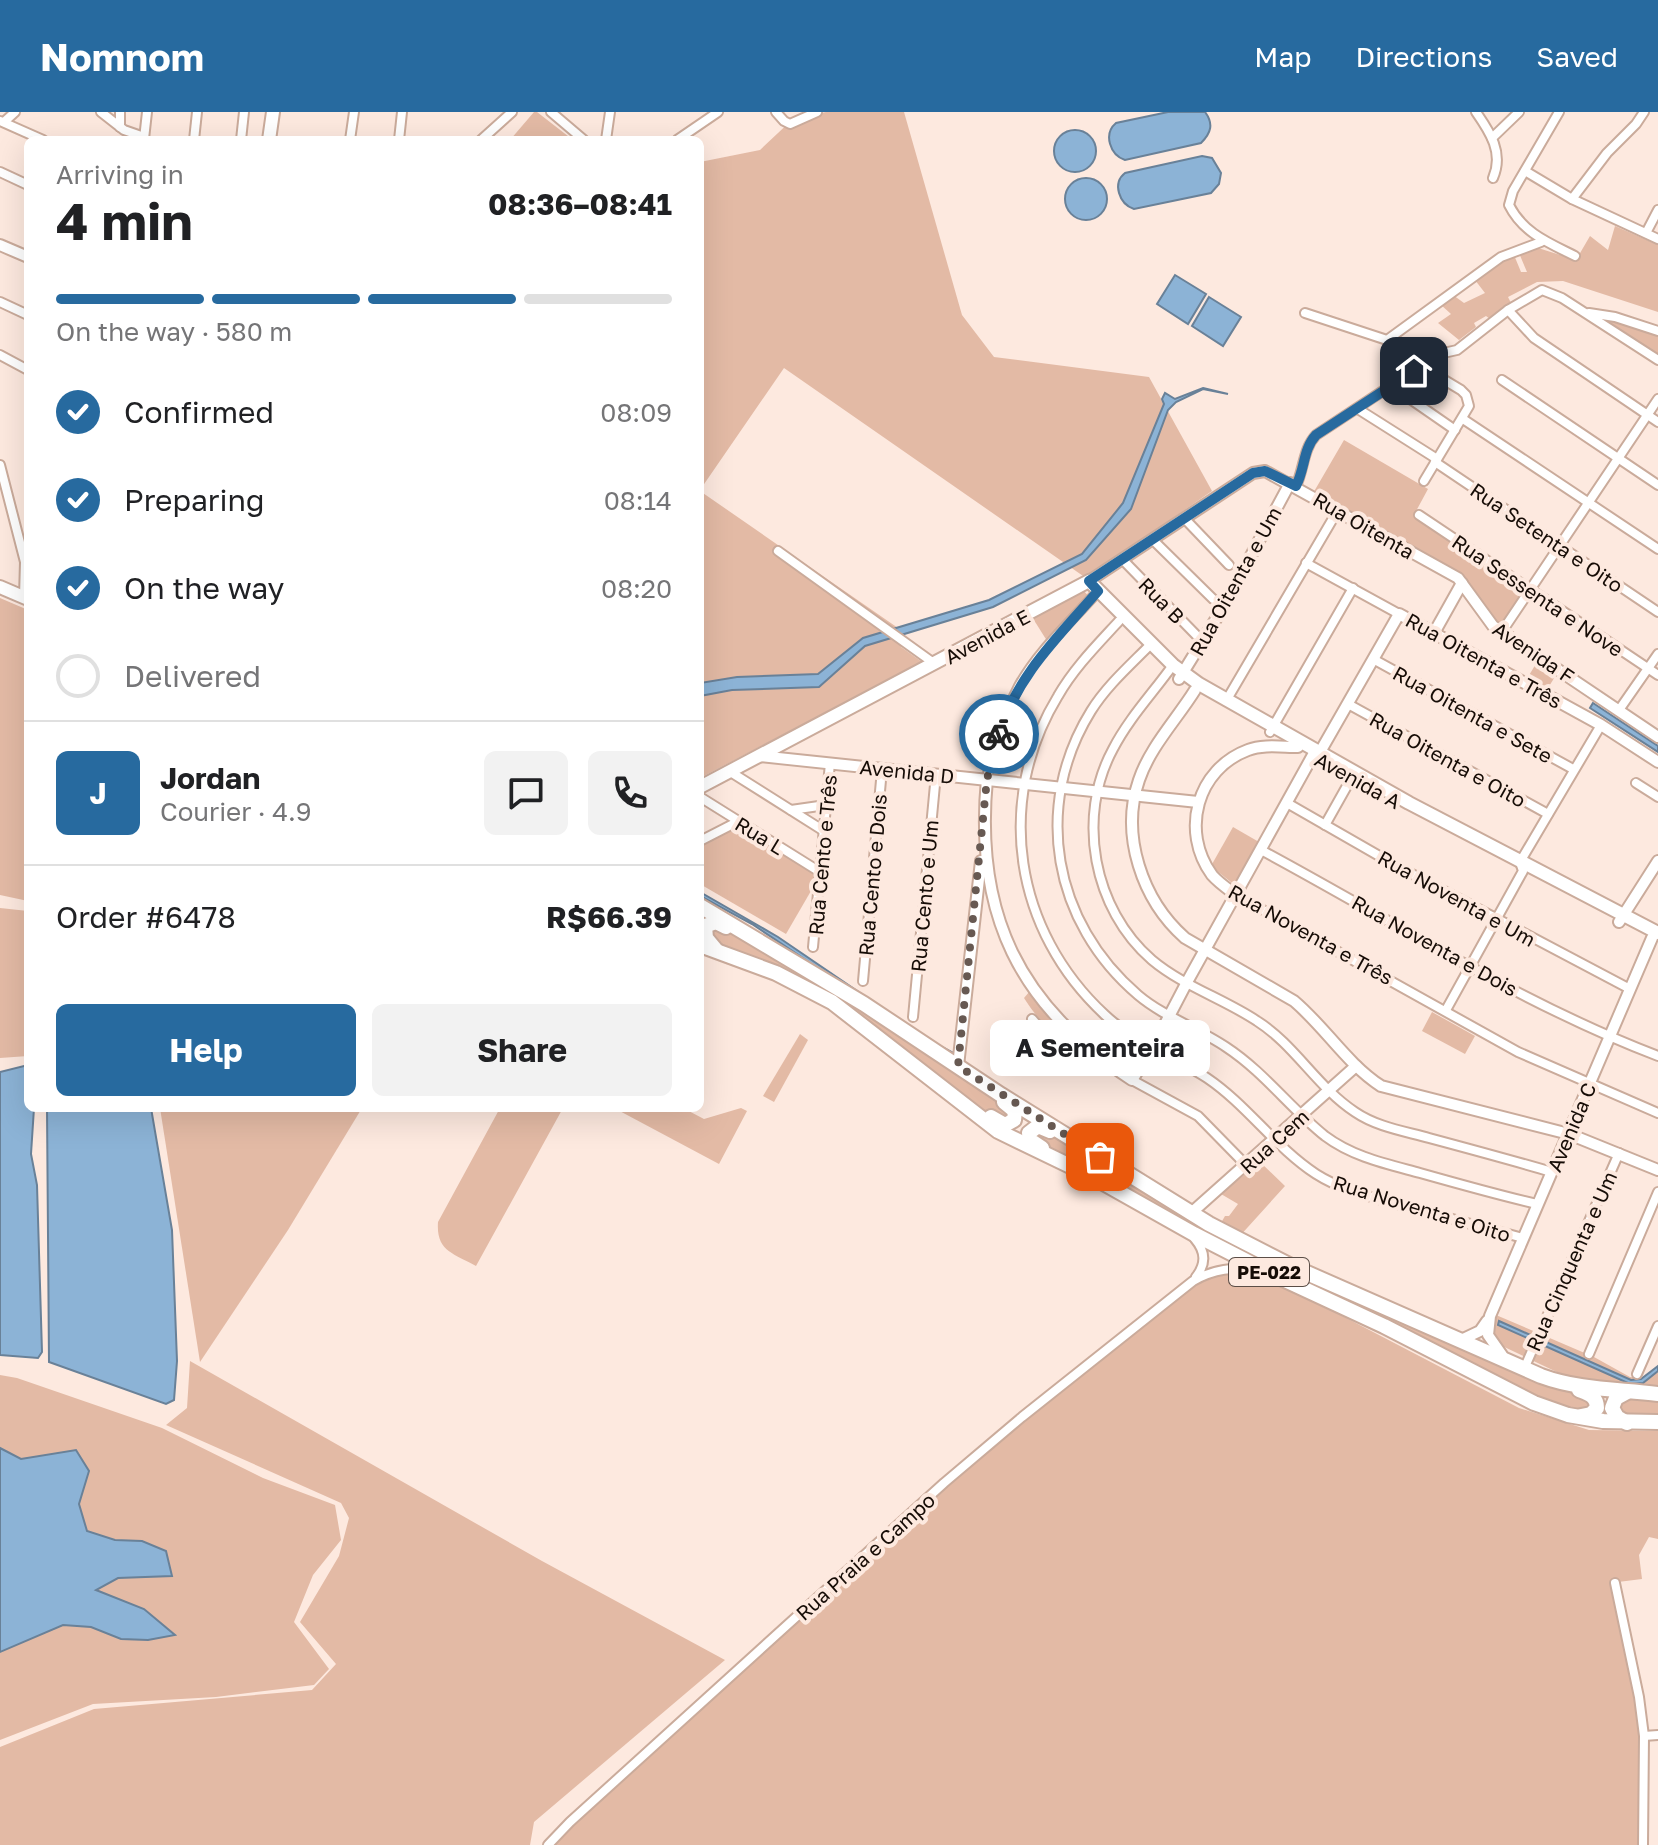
<!DOCTYPE html>
<html lang="en">
<head>
<meta charset="utf-8">
<style>
	body { margin:0; font-family:"Golos Text",sans-serif; background:#f2f2f2; color:#202124; height:100vh; display:flex; flex-direction:column; font-size:30px; white-space:nowrap }
	* { box-sizing:border-box; margin:0 }
	p { font-size:26px; color:#757577 }
	.icon { flex:none; width:44px; height:44px; fill:none; stroke:currentColor; stroke-width:2; stroke-linecap:round; stroke-linejoin:round }
	.map { position:relative; flex:1; overflow:hidden }
	.sheet { position:absolute; left:24px; top:24px; width:680px; height:976px; display:flex; flex-direction:column; background:#fff; border-radius:12px; box-shadow:0 8px 32px #0002 }
	.sheet>* { flex:none }
	.pin { position:absolute; display:grid; place-items:center; width:68px; height:68px; color:#fff; margin:-34px; border-radius:16px; box-shadow:0 4px 12px #0006 }
	.courier { position:absolute; display:grid; place-items:center; width:80px; height:80px; margin:-40px; border:6px solid #276a9f; border-radius:50%; background:#fff; color:#222; box-shadow:0 2px 10px #0007 }
	.bubble { position:absolute; height:56px; border-radius:12px; background:#fff; box-shadow:0 8px 32px #0002; font-size:26px; font-weight:700; line-height:56px; text-align:center }
	.head em { font-style:normal; font-weight:700 }
	.head div { display:flex; flex-direction:column-reverse }
	.head { display:flex; align-items:center; justify-content:space-between; height:136px; padding:0 32px }
	h1 { font-size:52px; font-weight:700; line-height:60px }
	.bar { display:grid; grid-template-columns:repeat(4,1fr); gap:12px 8px; align-content:center; height:96px; padding:0 32px }
	.bar i { height:10px; border-radius:6px; background:#e0e0e0 }
	.bar .active { background:#276a9f }
	.bar p { grid-column:span 4 }
	.line { display:flex; align-items:center; gap:20px; padding:0 32px; border-top:2px solid #e0e0e0 }
	.line div { flex:1 }
	.round { display:grid; place-items:center; flex:none; width:84px; height:84px; border-radius:12px; background:#f2f2f2 }
	ol { padding:0 32px; list-style:none }
	li { display:flex; align-items:center; gap:24px; height:88px }
	li p { margin-inline-start:auto }
	li .icon { padding:8px; border-radius:50%; background:#276a9f; color:#fff; stroke-width:4 }
	li:last-child { color:#757577 }
	li i { width:44px; height:44px; border:4px solid #e0e0e0; border-radius:50% }
	.button { display:flex; gap:16px; margin-top:auto; padding:16px 32px }
	.button a { flex:1; height:92px; border-radius:12px; background:#276a9f; color:#fff; font-size:32px; font-weight:700; line-height:92px; text-align:center }
	.button a+a { background:#f2f2f2; color:#202124 }
	header { display:flex; align-items:center; gap:48px; box-sizing:border-box; height:112px; padding:0 40px; background:#276a9f; color:#fff }
	header strong { font-size:38px }
	nav { display:flex; gap:44px; margin-inline-start:auto; font-size:28px }
	.map>svg:first-child { display:block }
	.green { fill:#e3baa5 }
	.water { fill:#8cb3d6; stroke:#698198; stroke-width:2 }
	.lines { fill:none; stroke-linecap:round; stroke-linejoin:round }
	.minor-casing { stroke:#caab9b; stroke-width:12 }
	.tertiary-casing { stroke:#caab9b; stroke-width:14 }
	.secondary-casing { stroke:#caab9b; stroke-width:16 }
	.primary-casing { stroke:#caab9b; stroke-width:16 }
	.trunk-casing { stroke:#caab9b; stroke-width:18 }
	.minor { stroke:#fff; stroke-width:8 }
	.tertiary { stroke:#fff; stroke-width:10 }
	.secondary { stroke:#fff; stroke-width:12 }
	.primary { stroke:#fff; stroke-width:12 }
	.trunk { stroke:#fff; stroke-width:14 }
	.done { stroke:#675952; stroke-width:8; stroke-dasharray:0 14.4 }
	.route { stroke:#276a9f; stroke-width:10 }
	.labels { text-anchor:middle; dominant-baseline:central; stroke-width:8; stroke-linejoin:round; paint-order:stroke }
	.shield { fill:#fde9df; stroke:#5b4e47; stroke-width:2 }
	.shield-label { font-size:18px; font-weight:bold; fill:#160c06 }
	.street-label { font-size:20px; fill:#160c06; stroke:#fde9df }
</style>
</head>
<body>
<header>
<strong>Nomnom</strong>
<nav><a>Map</a><a>Directions</a><a>Saved</a></nav>
</header>
<div class="map">
<svg width="1658" height="1733" viewBox="0 0 1658 1733">
	<rect width="100%" height="100%" fill="#fde9df"/>
	<g class="green">
		<path d="M 534,0 L 537,0 L 573,28 L 510,28 Z"/>
		<path d="M 826,0 L 904,0 L 962,203 L 994,245 L 1149,265 L 1212,379 L 1086,466 L 784,256 L 700,378 L 700,50 L 760,38 L 794,6 Z"/>
		<path d="M 1615,114 L 1658,133 L 1658,200 L 1563,169 L 1537,170 L 1508,185 L 1512,193 L 1490,207 L 1486,204 L 1474,211 L 1476,215 L 1459,228 L 1438,211 L 1451,202 L 1440,192 L 1453,183 L 1464,191 L 1485,181 L 1475,168 L 1503,148 L 1514,143 L 1521,160 L 1527,160 L 1519,141 L 1535,135 L 1576,148 L 1590,124 L 1608,138 Z"/>
		<path d="M 1606,204 L 1658,222 L 1658,250 L 1599,213 Z"/>
		<path d="M 1344,328 L 1428,377 L 1415,401 L 1530,478 L 1501,520 L 1460,468 L 1312,383 Z"/>
		<path d="M 700,379 L 898,516 L 901,535 L 922,550 L 700,666 Z"/>
		<path d="M 1084,479 L 1090,486 L 1049,532 L 1032,505 Z"/>
		<path d="M 0,486 L 28,498 L 28,789 L 0,783 Z"/>
		<path d="M 1540,545 L 1559,558 L 1545,581 L 1525,570 Z"/>
		<path d="M 737,714 L 815,762 L 815,772 L 786,822 L 700,772 L 700,734 Z"/>
		<path d="M 1233,715 L 1259,730 L 1237,775 L 1211,754 Z"/>
		<path d="M 0,796 L 28,799 L 28,944 L 0,946 Z"/>
		<path d="M 736,814 L 1014,999 L 1001,1012 L 821,883 L 714,835 L 703,816 Z"/>
		<path d="M 1030,879 L 1050,908 L 1088,944 L 1087,949 C 1061,930 1041,913 1024,886 Z"/>
		<path d="M 1432,900 L 1475,924 L 1465,942 L 1422,919 Z"/>
		<path d="M 800,922 L 808,928 L 774,990 L 763,984 Z"/>
		<path d="M 160,996 L 362,996 L 288,1118 L 200,1250 Z"/>
		<path d="M 500,996 L 563,996 L 476,1154 C 453,1141 436,1139 438,1110 Z"/>
		<path d="M 614,996 L 683,996 L 704,1007 L 741,996 L 747,999 L 719,1052 Z"/>
		<path d="M 1035,1013 L 1218,1116 L 1225,1104 L 1229,1104 L 1238,1092 L 1221,1082 L 1260,1050 L 1285,1074 L 1238,1126 L 1586,1282 L 1593,1288 L 1589,1302 L 1534,1290 L 1029,1029 Z"/>
		<path d="M 1256,1159 L 1519,1296 L 1589,1318 L 1658,1319 L 1658,1427 L 1649,1425 L 1639,1443 L 1642,1467 L 1618,1470 L 1645,1624 L 1640,1733 L 550,1733 L 936,1380 L 1192,1170 L 1209,1161 Z"/>
		<path d="M 1496,1203 L 1594,1245 L 1630,1265 L 1641,1266 L 1658,1259 L 1658,1279 L 1588,1270 L 1561,1262 L 1498,1232 L 1491,1223 Z"/>
		<path d="M 190,1249 L 542,1449 L 725,1548 L 534,1710 L 530,1733 L 0,1733 L 0,1635 L 94,1597 L 312,1578 L 336,1552 L 300,1510 L 339,1444 L 349,1406 L 341,1391 L 166,1313 L 187,1296 Z"/>
		<path d="M 0,1263 L 17,1266 L 162,1316 L 263,1366 L 335,1393 L 341,1428 L 313,1463 L 294,1510 L 329,1557 L 314,1573 L 216,1585 L 93,1592 L 0,1628 L 0,1540 L 63,1513 L 91,1515 L 121,1527 L 148,1528 L 175,1522 L 144,1497 L 95,1478 L 118,1466 L 171,1464 L 166,1440 L 142,1429 L 115,1428 L 87,1419 L 79,1392 L 89,1359 L 76,1338 L 21,1347 L 0,1336 Z"/>
		<path d="M 1621,1284 L 1658,1284 L 1658,1310 L 1621,1306 L 1616,1288 Z"/>
	</g>
	<g class="water">
		<path d="M 1168,0 L 1205,0 C 1214,12 1211,21 1201,31 L 1125,48 C 1110,43 1103,22 1116,11 Z"/>
		<circle cx="1075" cy="39" r="21"/>
		<path d="M 1202,44 L 1212,46 L 1221,61 L 1219,72 L 1211,81 L 1134,97 C 1119,92 1112,71 1125,61 Z"/>
		<circle cx="1086" cy="87" r="21"/>
		<path d="M 1175,163 L 1206,182 L 1188,212 L 1157,192 Z"/>
		<path d="M 1209,185 L 1241,205 L 1223,234 L 1192,214 Z"/>
		<path d="M 1203,276 L 1228,282 L 1203,277 L 1176,290 L 1168,298 L 1131,397 L 1086,448 L 993,495 L 865,534 L 819,575 L 732,578 L 700,584 L 700,571 L 737,565 L 818,562 L 863,526 L 989,488 L 1082,442 L 1123,391 L 1164,292 L 1162,287 L 1165,281 L 1175,287 Z"/>
		<path d="M 1593,591 L 1658,634 L 1658,640 L 1590,596 Z"/>
		<path d="M 700,780 L 778,825 L 929,928 L 957,943 L 955,948 L 752,812 L 700,784 Z"/>
		<path d="M 28,953 L 28,996 L 34,996 L 31,1042 L 37,1073 L 42,1240 L 38,1246 L 0,1243 L 0,960 Z"/>
		<path d="M 47,996 L 151,996 L 172,1118 L 177,1249 L 174,1288 L 166,1292 L 49,1250 Z"/>
		<path d="M 1499,1209 L 1631,1268 L 1641,1267 L 1658,1254 L 1658,1259 L 1643,1271 L 1630,1272 L 1498,1213 Z"/>
		<path d="M 0,1336 L 21,1347 L 76,1338 L 89,1359 L 79,1392 L 87,1419 L 115,1428 L 142,1429 L 166,1439 L 172,1464 L 118,1466 L 96,1478 L 144,1497 L 175,1523 L 148,1528 L 121,1527 L 91,1515 L 63,1513 L 0,1540 Z"/>
	</g>
	<g class="lines">
		<defs>
			<g id="minor">
				<path d="M 101,0 L 124,18 L 144,25"/>
				<path d="M 120,0 L 120,15"/>
				<path d="M 551,0 L 584,28"/>
				<path d="M 776,0 L 784,9 L 790,12 L 817,0"/>
				<path d="M 1476,0 C 1490,20 1504,41 1493,66"/>
				<path d="M 1559,0 L 1513,79 L 1509,93 C 1523,121 1549,131 1575,144"/>
				<path d="M 0,9 L 43,28"/>
				<path d="M 4,10 L 15,0"/>
				<path d="M 1492,26 L 1519,0"/>
				<path d="M 144,27 L 147,0"/>
				<path d="M 194,28 L 197,0"/>
				<path d="M 241,28 L 244,0"/>
				<path d="M 350,28 L 354,0"/>
				<path d="M 399,28 L 402,0"/>
				<path d="M 481,28 L 512,0"/>
				<path d="M 606,28 L 610,0"/>
				<path d="M 677,28 L 718,0"/>
				<path d="M 1525,59 L 1572,87 L 1658,127"/>
				<path d="M 0,60 L 28,73"/>
				<path d="M 1572,87 L 1607,41 L 1636,12 L 1644,0"/>
				<path d="M 1646,121 L 1658,98"/>
				<path d="M 0,190 L 28,203"/>
				<path d="M 1508,198 L 1534,226 L 1658,310"/>
				<path d="M 1305,201 L 1387,228 L 1501,145 L 1541,130"/>
				<path d="M 1589,201 L 1615,205 L 1658,219"/>
				<path d="M 0,243 L 28,258"/>
				<path d="M 1421,254 L 1461,278 L 1466,283 L 1469,294 L 1424,369"/>
				<path d="M 1502,268 L 1658,373"/>
				<path d="M 1390,273 L 1455,318"/>
				<path d="M 1358,297 L 1437,347"/>
				<path d="M 1463,307 L 1658,437"/>
				<path d="M 1435,350 L 1658,500"/>
				<path d="M 0,353 L 25,450 L 24,485"/>
				<path d="M 1296,374 C 1304,357 1303,337 1316,323 L 1439,242 L 1457,238 L 1508,198 L 1542,178 L 1562,186 L 1658,248"/>
				<path d="M 1419,403 L 1658,563"/>
				<path d="M 1184,406 L 1229,453"/>
				<path d="M 1152,427 L 1213,487 L 1224,494"/>
				<path d="M 778,439 L 935,552"/>
				<path d="M 1122,447 L 1202,529"/>
				<path d="M 1306,451 L 1399,502"/>
				<path d="M 1119,509 C 1097,533 1074,556 1058,584 C 994,689 1014,819 1105,903 C 1135,931 1173,944 1207,966 C 1247,993 1275,1035 1316,1062 C 1341,1078 1371,1085 1400,1093 C 1441,1104 1482,1115 1523,1126"/>
				<path d="M 1501,521 L 1658,287"/>
				<path d="M 1147,536 C 1127,556 1106,575 1091,599 C 1032,694 1053,811 1138,883 C 1164,905 1198,916 1226,935 C 1264,960 1290,996 1325,1024 C 1353,1045 1387,1052 1420,1061 C 1459,1072 1498,1083 1537,1092"/>
				<path d="M 1373,547 L 1573,657"/>
				<path d="M 1173,553 C 1153,581 1129,606 1113,637 C 1076,705 1093,797 1152,848 C 1183,874 1224,887 1257,909 C 1295,933 1317,975 1355,1000 C 1377,1015 1404,1019 1429,1026 C 1470,1037 1511,1048 1552,1060"/>
				<path d="M 1226,589 L 1338,398"/>
				<path d="M 1348,592 L 1548,702"/>
				<path d="M 1619,598 L 1658,542"/>
				<path d="M 1270,620 L 1353,476"/>
				<path d="M 729,659 L 824,719"/>
				<path d="M 987,667 C 993,636 1004,602 1019,574 C 1039,538 1071,510 1098,479"/>
				<path d="M 1636,671 L 1658,685"/>
				<path d="M 700,685 L 820,760"/>
				<path d="M 1287,691 L 1395,753 L 1630,877"/>
				<path d="M 791,698 L 826,693"/>
				<path d="M 1325,713 L 1352,665"/>
				<path d="M 700,729 L 737,710"/>
				<path d="M 1261,738 C 1392,808 1519,891 1658,944"/>
				<path d="M 1236,783 L 1518,940 L 1658,1001"/>
				<path d="M 813,835 L 830,651"/>
				<path d="M 863,869 L 882,657"/>
				<path d="M 1446,898 L 1523,759 L 1520,750 L 1601,613"/>
				<path d="M 913,905 L 936,662"/>
				<path d="M 1032,907 L 1046,923 L 1088,957 L 1098,945"/>
				<path d="M 1000,918 L 1030,956 L 1056,931"/>
				<path d="M 1132,968 L 1198,1004 L 1246,1053"/>
				<path d="M 1195,1127 C 1206,1140 1206,1152 1196,1165"/>
				<path d="M 1589,1242 L 1658,1080"/>
				<path d="M 1524,1257 L 1619,1041"/>
				<path d="M 1637,1262 L 1658,1214"/>
				<path d="M 1615,1471 L 1639,1585 L 1644,1624 L 1643,1733"/>
				<path d="M 1644,1624 L 1658,1623"/>
				<path d="M 548,1733 L 570,1710 L 944,1371 L 1022,1305 L 1193,1169 C 1214,1157 1233,1155 1257,1158"/>
			</g>
			<g id="tertiary">
				<path d="M 0,133 L 28,145"/>
				<path d="M 1089,469 L 1253,361 L 1265,359 L 1458,466 L 1493,514 L 1658,625"/>
				<path d="M 1434,521 L 1462,471"/>
				<path d="M 1179,567 L 1224,494 L 1290,371"/>
				<path d="M 1195,578 C 1177,607 1150,635 1139,668 C 1120,723 1142,788 1185,826 L 1294,889 C 1325,915 1347,952 1381,974 L 1569,1022 L 1658,1058"/>
				<path d="M 759,644 L 1198,690"/>
				<path d="M 987,667 C 974,802 1019,894 1132,968 L 1152,937 L 1187,870 L 1313,643 L 1320,640 L 1399,502 L 1601,613 L 1658,650"/>
				<path d="M 1236,783 C 1228,777 1219,771 1212,763 C 1180,719 1197,657 1248,638 C 1263,632 1282,635 1298,635"/>
				<path d="M 1619,810 L 1658,749"/>
				<path d="M 958,954 L 981,749"/>
				<path d="M 1190,1102 L 1356,954"/>
				<path d="M 1461,1228 L 1480,1219 L 1487,1209"/>
				<path d="M 1502,1243 L 1488,1223 L 1490,1204 L 1652,826"/>
			</g>
			<path id="secondary" d="M 700,675 L 1089,469 L 1173,553 L 1199,572 L 1409,691 L 1658,821"/>
			<g id="primary">
				<path d="M 269,28 L 273,0"/>
				<path d="M 0,475 L 28,487"/>
			</g>
			<g id="trunk">
				<path d="M 700,794 L 864,892 L 1001,983 L 1209,1112 L 1291,1154 L 1541,1264 C 1579,1278 1618,1277 1658,1282"/>
				<path d="M 700,833 L 776,861 L 832,890 L 998,1019 L 1091,1064 L 1194,1122 L 1270,1161 L 1384,1214 L 1534,1291 L 1568,1303 L 1603,1309 L 1658,1310"/>
				<path d="M 716,838 L 706,826 L 705,814 L 716,810 L 726,815"/>
				<path d="M 991,1005 L 1005,1013 L 1014,1008 L 1015,999 L 1004,990"/>
				<path d="M 1042,1036 L 1030,1028 L 1029,1021 L 1038,1014 L 1050,1019"/>
				<path d="M 1579,1278 C 1589,1282 1597,1284 1597,1296 L 1591,1302 L 1581,1304"/>
				<path d="M 1627,1311 L 1617,1305 L 1612,1296 L 1616,1286 L 1627,1280"/>
			</g>
		</defs>
		<use href="#minor" class="minor-casing"/>
		<use href="#tertiary" class="tertiary-casing"/>
		<use href="#secondary" class="secondary-casing"/>
		<use href="#primary" class="primary-casing"/>
		<use href="#trunk" class="trunk-casing"/>
		<use href="#minor" class="minor"/>
		<use href="#tertiary" class="tertiary"/>
		<use href="#secondary" class="secondary"/>
		<use href="#primary" class="primary"/>
		<use href="#trunk" class="trunk"/>
	</g>
	<g class="lines">
		<path class="done" d="M 999,622 L 987,667 L 958,954 L 1100,1045"/>
		<path class="route" d="M 999,622 C 1017,563 1059,524 1098,479 L 1089,469 L 1253,361 L 1265,359 L 1296,374 C 1305,357 1303,337 1316,323 L 1414,259"/>
	</g>
	<g class="labels">
		<rect class="shield" x="1229" y="1146" width="80" height="28" rx="6"/>
		<g class="shield-label">
			<text x="1269" y="1160">PE-022</text>
		</g>
		<g class="street-label">
			<text transform="translate(1364 413) rotate(30)">Rua Oitenta</text>
			<text transform="translate(1547 425) rotate(34)">Rua Setenta e Oito</text>
			<text transform="translate(1235 469) rotate(-61)">Rua Oitenta e Um</text>
			<text transform="translate(1538 483) rotate(34)">Rua Sessenta e Nove</text>
			<text transform="translate(1162 488) rotate(45)">Rua B</text>
			<text transform="translate(987 524) rotate(-28)">Avenida E</text>
			<text transform="translate(1534 540) rotate(34)">Avenida F</text>
			<text transform="translate(1484 548) rotate(29)">Rua Oitenta e Três</text>
			<text transform="translate(1473 602) rotate(29)">Rua Oitenta e Sete</text>
			<text transform="translate(1448 647) rotate(29)">Rua Oitenta e Oito</text>
			<text transform="translate(907 659) rotate(6)">Avenida D</text>
			<text transform="translate(1358 668) rotate(29)">Avenida A</text>
			<text transform="translate(760 723) rotate(31)">Rua L</text>
			<text transform="translate(822 743) rotate(-85)">Rua Cento e Três</text>
			<text transform="translate(872 763) rotate(-85)">Rua Cento e Dois</text>
			<text transform="translate(924 784) rotate(-85)">Rua Cento e Um</text>
			<text transform="translate(1457 786) rotate(29)">Rua Noventa e Um</text>
			<text transform="translate(1311 822) rotate(29)">Rua Noventa e Três</text>
			<text transform="translate(1435 833) rotate(29)">Rua Noventa e Dois</text>
			<text transform="translate(1571 1015) rotate(-67)">Avenida C</text>
			<text transform="translate(1274 1029) rotate(-42)">Rua Cem</text>
			<text transform="translate(1422 1096) rotate(17)">Rua Noventa e Oito</text>
			<text transform="translate(1571 1149) rotate(-66)">Rua Cinquenta e Um</text>
			<text transform="translate(865 1444) rotate(-42)">Rua Praia e Campo</text>
		</g>
	</g>
</svg>
<div class="pin" style="left:1100px;top:1045px;background:#ea580c"><svg class="icon" aria-label="bag" viewBox="0 0 24 24"><path d="M5 8h14l-1 12H6zM9 8a3 3 0 0 1 6 0"/></svg></div>
<div class="pin" style="left:1414px;top:259px;background:#1f2937"><svg class="icon" aria-label="home" viewBox="0 0 24 24"><path d="M3 11l9-7 9 7M6 9v11h12V9"/></svg></div>
<div class="courier" style="left:999px;top:622px"><svg class="icon" aria-label="bike" viewBox="0 0 24 24"><circle cx="6" cy="16" r="4"/><circle cx="18" cy="16" r="4"/><path d="M6 16l4-8h5l3 8M10 8l3 8H6M13 5h3"/></svg></div>
<div class="bubble" style="left:990px;top:908px;width:220px">A Sementeira</div>
<section class="sheet">
<div class="head"><div><h1>4 min</h1><p>Arriving in</p></div><em>08:36–08:41</em></div>
<div class="bar"><i class="active"></i><i class="active"></i><i class="active"></i><i></i><p>On the way · 580 m</p></div>
<ol>
<li><svg class="icon" aria-label="check" viewBox="0 0 24 24"><path d="M5 12l5 5 9-10"/></svg>Confirmed<p>08:09</p></li>
<li><svg class="icon" aria-label="check" viewBox="0 0 24 24"><path d="M5 12l5 5 9-10"/></svg>Preparing<p>08:14</p></li>
<li><svg class="icon" aria-label="check" viewBox="0 0 24 24"><path d="M5 12l5 5 9-10"/></svg>On the way<p>08:20</p></li>
<li><i></i>Delivered</li>
</ol>
<div class="line" style="height:144px"><b class="round" style="background:#276a9f;color:#fff">J</b><div><b>Jordan</b><p>Courier · 4.9</p></div><a class="round"><svg class="icon" aria-label="chat" viewBox="0 0 24 24"><path d="M4 5h16v11H9l-5 4z"/></svg></a><a class="round"><svg class="icon" aria-label="phone" viewBox="0 0 24 24"><path d="M5 4h4l2 5-3 2q2 4 5 5l2-3 5 2v4C11 20 4 13 5 4z"/></svg></a></div>
<div class="line" style="height:104px"><div>Order #6478</div><b>R$66.39</b></div>
<div class="button"><a>Help</a><a>Share</a></div>
</section>
</div>
</body>
</html>
